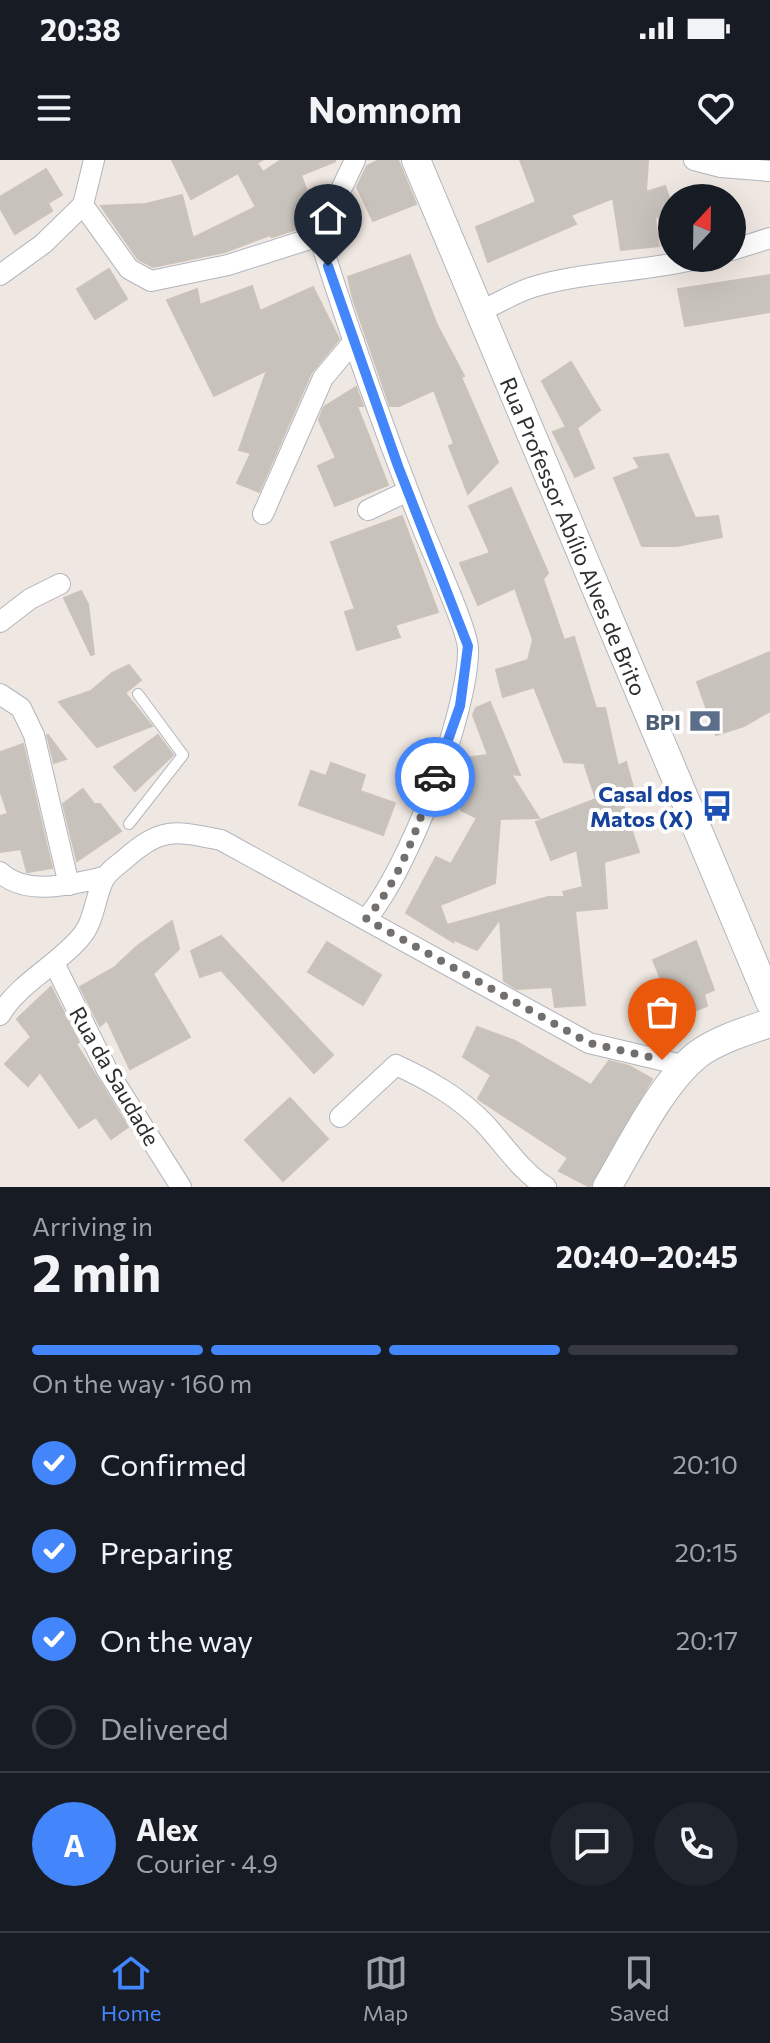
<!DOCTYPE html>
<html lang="en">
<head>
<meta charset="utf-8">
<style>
	body { margin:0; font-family:Commissioner,sans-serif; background:#20242c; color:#f1f3f6; height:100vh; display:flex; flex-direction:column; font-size:30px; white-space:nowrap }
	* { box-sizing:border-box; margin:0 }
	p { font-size:26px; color:#9ea1a6 }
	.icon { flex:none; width:44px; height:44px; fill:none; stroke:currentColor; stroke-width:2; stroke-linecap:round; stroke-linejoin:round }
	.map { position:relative; height:1027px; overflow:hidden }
	.drawer { display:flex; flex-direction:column; background:#171b24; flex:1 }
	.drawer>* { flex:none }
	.needle { width:52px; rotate:22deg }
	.fabs { position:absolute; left:658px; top:24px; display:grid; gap:16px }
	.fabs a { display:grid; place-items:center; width:88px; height:88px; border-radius:50%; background:#171b24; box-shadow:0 8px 32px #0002; font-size:40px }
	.pin { position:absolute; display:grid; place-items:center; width:68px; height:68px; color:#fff; margin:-82px -34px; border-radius:50% 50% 50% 0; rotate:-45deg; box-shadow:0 0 8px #0007 }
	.pin .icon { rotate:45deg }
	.courier { position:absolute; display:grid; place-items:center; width:80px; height:80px; margin:-40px; border:6px solid #4385fa; border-radius:50%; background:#fff; color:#222; box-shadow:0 2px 10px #0007 }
	.headline em { font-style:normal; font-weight:700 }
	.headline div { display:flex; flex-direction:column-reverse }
	.headline { display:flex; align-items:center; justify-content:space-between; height:136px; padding:0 32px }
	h1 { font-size:52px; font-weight:700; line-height:60px }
	.bar { display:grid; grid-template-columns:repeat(4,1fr); gap:12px 8px; align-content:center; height:96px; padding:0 32px }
	.bar i { height:10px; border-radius:6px; background:#363941 }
	.bar .current { background:#4385fa }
	.bar p { grid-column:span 4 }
	.line { display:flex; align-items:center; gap:20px; padding:0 32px; border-top:2px solid #363941 }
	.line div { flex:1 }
	.round { display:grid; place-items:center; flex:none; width:84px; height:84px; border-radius:42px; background:#20242c }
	ol { padding:0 32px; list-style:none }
	li { display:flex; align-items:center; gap:24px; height:88px }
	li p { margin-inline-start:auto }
	li .icon { padding:8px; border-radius:50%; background:#4385fa; color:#fff; stroke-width:4 }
	li:last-child { color:#9ea1a6 }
	li i { width:44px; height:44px; border:4px solid #363941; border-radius:50% }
	.status { display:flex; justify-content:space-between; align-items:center; height:56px; padding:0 40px; background:#171b24; direction:ltr }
	.status svg { height:22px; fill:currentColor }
	header { display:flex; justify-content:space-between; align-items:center; height:104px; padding:0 32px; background:#171b24; font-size:36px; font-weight:700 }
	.tabs { display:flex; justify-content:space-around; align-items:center; height:112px; border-top:2px solid #363941; background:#171b24; font-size:22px; color:#9ea1a6 }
	.tabs a { display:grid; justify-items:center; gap:4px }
	.tabs .current { color:#4385fa }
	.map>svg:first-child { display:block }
	.building { fill:#c8c2bc; stroke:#cbc2ba; stroke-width:2 }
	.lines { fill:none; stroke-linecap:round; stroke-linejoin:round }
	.lane-casing { stroke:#b1b6be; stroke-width:12 }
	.street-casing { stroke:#b1b6be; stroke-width:22 }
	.secondary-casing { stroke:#b1b6be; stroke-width:30 }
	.lane { stroke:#fff; stroke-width:10 }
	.street { stroke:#fff; stroke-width:20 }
	.secondary { stroke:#fff; stroke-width:28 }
	.done { stroke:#726f6d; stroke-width:8; stroke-dasharray:0 14.4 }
	.route { stroke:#4385fa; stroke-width:10 }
	.labels { text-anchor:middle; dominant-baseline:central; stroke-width:8; stroke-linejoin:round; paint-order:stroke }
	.street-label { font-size:22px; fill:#2e2e2e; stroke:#fff }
	.service-label { font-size:22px; font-weight:bold; fill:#4e5e75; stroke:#fff; text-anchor:end }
	.transit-label { font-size:22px; font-weight:bold; fill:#164399; stroke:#fff; text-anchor:end }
</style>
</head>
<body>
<div class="status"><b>20:38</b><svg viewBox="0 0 49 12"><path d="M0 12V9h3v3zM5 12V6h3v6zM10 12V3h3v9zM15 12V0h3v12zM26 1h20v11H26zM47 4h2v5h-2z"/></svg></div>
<header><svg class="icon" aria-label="menu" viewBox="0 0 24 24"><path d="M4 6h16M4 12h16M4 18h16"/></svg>Nomnom<svg class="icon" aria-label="heart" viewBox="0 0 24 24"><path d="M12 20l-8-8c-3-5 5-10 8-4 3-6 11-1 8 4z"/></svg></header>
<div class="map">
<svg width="770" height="1027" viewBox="0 0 770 1027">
	<rect width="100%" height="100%" fill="#efe7e1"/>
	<g class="building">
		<path d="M 172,0 L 262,0 L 257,3 L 263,12 L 281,0 L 336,1 L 301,15 L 315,54 L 310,65 L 272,77 L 270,75 L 225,92 L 153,107 L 138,99 L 101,46 L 146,44 L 182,35 L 193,78 L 256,47 L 238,13 L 191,39 Z"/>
		<path d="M 379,0 L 398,0 L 416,44 L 373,61 L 357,27 L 367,6 Z"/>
		<path d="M 520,0 L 648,0 L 646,32 L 665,26 L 672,46 L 672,55 L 655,58 L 659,86 L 621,90 L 613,38 L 571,55 L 576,64 L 488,102 L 476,67 L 536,42 Z"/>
		<path d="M 46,9 L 62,35 L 48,43 L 52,51 L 15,74 L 0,48 L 0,37 Z"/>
		<path d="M 410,95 L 437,165 L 464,216 L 461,217 L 498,302 L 468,334 L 449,286 L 454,284 L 434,230 L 399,246 L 390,246 L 353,139 L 348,117 Z"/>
		<path d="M 109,109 L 127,139 L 95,159 L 77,129 Z"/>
		<path d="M 770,115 L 770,152 L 685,166 L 678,129 Z"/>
		<path d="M 252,126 L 260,151 L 313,127 L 339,179 L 311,213 L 259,332 L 237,323 L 251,293 L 239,290 L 267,210 L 214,236 L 167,140 L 197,129 L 200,145 Z"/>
		<path d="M 571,202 L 600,250 L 577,268 L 594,308 L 575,317 L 553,272 L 566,267 L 542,221 Z"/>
		<path d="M 356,227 L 363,246 L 357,246 L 388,325 L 335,346 L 318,306 L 336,298 L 319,260 L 324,247 Z"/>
		<path d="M 668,294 L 695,358 L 718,356 L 722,377 L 677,386 L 642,386 L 614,318 L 640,308 L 634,298 Z"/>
		<path d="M 511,328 L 548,413 L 543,419 L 564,480 L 574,477 L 596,548 L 605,548 L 618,606 L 626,602 L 635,634 L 622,642 L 639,692 L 604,702 L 607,748 L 575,751 L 585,845 L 555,847 L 552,827 L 517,829 L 504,821 L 500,759 L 477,790 L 452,779 L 453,782 L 406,753 L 436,697 L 451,704 L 477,658 L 461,650 L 463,607 L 464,598 L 488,595 L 473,555 L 476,548 L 490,542 L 520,615 L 511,614 L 539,658 L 500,659 L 495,723 L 440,745 L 447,765 L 548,737 L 565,737 L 563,732 L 583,727 L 577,690 L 551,700 L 536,662 L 596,639 L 584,603 L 564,602 L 534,527 L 503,537 L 496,510 L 528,500 L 533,480 L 515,428 L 478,445 L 460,403 L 490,393 L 469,346 Z"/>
		<path d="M 402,356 L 438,452 L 395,465 L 400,477 L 357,490 L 345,452 L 355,449 L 331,382 Z"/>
		<path d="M 81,431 L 88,444 L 94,494 L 91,495 L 64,438 Z"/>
		<path d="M 770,492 L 770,551 L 744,566 L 716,575 L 697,522 Z"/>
		<path d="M 129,505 L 141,520 L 125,533 L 152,566 L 97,587 L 59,542 L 91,531 L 112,513 Z"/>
		<path d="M 47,575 L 48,575 L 66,599 L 54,603 Z"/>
		<path d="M 158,575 L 173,595 L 135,631 L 114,607 Z"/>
		<path d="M 23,584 L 52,708 L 27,712 L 21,689 L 0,692 L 0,656 L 8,654 L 0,630 L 0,592 Z"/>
		<path d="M 331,603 L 365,615 L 360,631 L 395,643 L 383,675 L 299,645 L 311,611 L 326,616 Z"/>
		<path d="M 83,629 L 94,644 L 100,644 L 121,671 L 77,701 L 63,644 Z"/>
		<path d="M 172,761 L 179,789 L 153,814 L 190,877 L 130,909 L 107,860 L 100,866 L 80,827 L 115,807 L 136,787 Z"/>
		<path d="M 221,776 L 333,895 L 314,913 L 221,810 L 200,817 L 191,791 Z"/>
		<path d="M 696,781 L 714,830 L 704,834 L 707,846 L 661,864 L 647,831 L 664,826 L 653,800 Z"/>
		<path d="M 327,782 L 381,815 L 363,845 L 308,812 Z"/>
		<path d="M 51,827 L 79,882 L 76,884 L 128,967 L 111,979 L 96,957 L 79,968 L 40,912 L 28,926 L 5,904 L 31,877 L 17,859 Z"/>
		<path d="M 477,867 L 515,881 L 591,925 L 609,901 L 629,906 L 652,919 L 590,1027 L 559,1011 L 568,998 L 478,939 L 491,915 L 463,897 Z"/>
		<path d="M 290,938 L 328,979 L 283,1021 L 245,980 Z"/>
	</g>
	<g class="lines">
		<defs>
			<path id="lane" d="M 129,664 L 183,595 L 138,534"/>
			<g id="street">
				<path d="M 94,0 L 83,45 L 129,109 L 151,121 L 228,105 L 319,76"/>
				<path d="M 355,0 L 319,76 C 350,175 385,273 423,369 C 432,392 468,470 468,489 C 469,551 407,713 366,759"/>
				<path d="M 694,0 L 721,7 L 770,11"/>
				<path d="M 732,90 L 770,78"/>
				<path d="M 0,115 L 43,84 L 83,45"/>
				<path d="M 482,150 C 499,143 516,132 533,127 C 587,111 645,112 701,98"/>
				<path d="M 368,350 L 408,331"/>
				<path d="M 263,354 L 323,218 L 354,181"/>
				<path d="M 0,462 L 30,439 L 60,424"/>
				<path d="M 0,534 L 21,548 L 34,575 L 69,725"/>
				<path d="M 0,712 C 26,737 73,724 104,717"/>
				<path d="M 54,803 L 107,910 L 181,1027"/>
				<path d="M 0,855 C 19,823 56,806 80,778 C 94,763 95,738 103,721 C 107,712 118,705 125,699 C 161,666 176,671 221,680 L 589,883 L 686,906"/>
				<path d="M 340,957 L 396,905 C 429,920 459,937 485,964 C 505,986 521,1011 546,1027"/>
			</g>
			<g id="secondary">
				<path id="s1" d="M 416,0 L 770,842"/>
				<path d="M 607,1027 C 631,987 661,924 697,895 C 717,880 746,871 770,863"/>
			</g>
		</defs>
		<use href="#lane" class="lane-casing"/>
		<use href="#street" class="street-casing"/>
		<use href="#secondary" class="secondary-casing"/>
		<use href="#lane" class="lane"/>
		<use href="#street" class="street"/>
		<use href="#secondary" class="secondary"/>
	</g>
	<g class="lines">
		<path class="done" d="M 435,617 C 417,667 402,718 366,759 L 589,883 L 662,900"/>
		<path class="route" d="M 328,106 L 398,306 L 468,486 L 460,546 L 435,617"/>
	</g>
	<defs>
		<symbol id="bank-bare" viewBox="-9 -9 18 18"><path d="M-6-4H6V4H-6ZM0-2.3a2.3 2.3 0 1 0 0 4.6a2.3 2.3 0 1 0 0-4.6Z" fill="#5c6f8a" stroke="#fff" stroke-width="2.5" paint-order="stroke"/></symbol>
		<symbol id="bus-bare" viewBox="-9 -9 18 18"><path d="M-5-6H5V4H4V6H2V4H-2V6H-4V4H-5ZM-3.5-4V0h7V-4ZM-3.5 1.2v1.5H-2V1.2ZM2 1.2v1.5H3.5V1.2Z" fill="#1a4fb4" stroke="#fff" stroke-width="2.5" paint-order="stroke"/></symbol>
	</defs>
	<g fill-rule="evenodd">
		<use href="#bank-bare" x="683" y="539" width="44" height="44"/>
		<use href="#bus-bare" x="695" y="624" width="44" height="44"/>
	</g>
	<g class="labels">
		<g class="street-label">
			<text stroke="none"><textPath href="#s1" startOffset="408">Rua Professor Abílio Alves de Brito</textPath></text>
			<text transform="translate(115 916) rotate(60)">Rua da Saudade</text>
		</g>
		<g class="service-label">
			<text x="681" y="561">BPI</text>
		</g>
		<g class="transit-label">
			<text x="693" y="633">Casal dos<tspan x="693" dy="25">Matos (X)</tspan></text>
		</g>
	</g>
</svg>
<div class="fabs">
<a><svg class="needle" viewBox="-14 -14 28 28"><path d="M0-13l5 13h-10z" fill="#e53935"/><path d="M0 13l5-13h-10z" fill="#9ea1a6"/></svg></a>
</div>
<div class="pin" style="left:662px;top:900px;background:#ea580c"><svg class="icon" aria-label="bag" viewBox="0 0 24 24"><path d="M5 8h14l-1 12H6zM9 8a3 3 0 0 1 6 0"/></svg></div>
<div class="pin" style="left:328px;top:106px;background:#1f2937"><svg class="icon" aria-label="home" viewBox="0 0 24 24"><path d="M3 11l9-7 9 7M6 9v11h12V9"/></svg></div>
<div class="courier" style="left:435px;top:617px"><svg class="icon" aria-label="car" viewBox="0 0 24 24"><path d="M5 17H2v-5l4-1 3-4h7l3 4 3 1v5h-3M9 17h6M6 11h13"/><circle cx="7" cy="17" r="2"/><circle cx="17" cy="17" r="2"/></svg></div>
</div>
<section class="drawer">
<div class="headline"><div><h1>2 min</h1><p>Arriving in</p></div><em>20:40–20:45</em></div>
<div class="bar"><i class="current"></i><i class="current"></i><i class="current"></i><i></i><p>On the way · 160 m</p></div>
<ol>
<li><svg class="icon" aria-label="check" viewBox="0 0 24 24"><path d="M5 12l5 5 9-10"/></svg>Confirmed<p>20:10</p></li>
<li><svg class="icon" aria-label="check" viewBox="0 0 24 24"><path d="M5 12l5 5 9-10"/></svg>Preparing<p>20:15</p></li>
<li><svg class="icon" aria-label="check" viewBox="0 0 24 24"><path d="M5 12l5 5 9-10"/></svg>On the way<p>20:17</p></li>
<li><i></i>Delivered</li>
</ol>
<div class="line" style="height:144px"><b class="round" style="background:#4385fa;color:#fff">A</b><div><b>Alex</b><p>Courier · 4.9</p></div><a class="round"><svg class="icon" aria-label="chat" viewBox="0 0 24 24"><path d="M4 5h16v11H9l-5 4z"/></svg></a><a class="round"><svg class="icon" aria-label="phone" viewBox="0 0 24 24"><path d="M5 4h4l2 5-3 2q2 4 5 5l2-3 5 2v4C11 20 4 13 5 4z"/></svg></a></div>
</section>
<nav class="tabs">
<a class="current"><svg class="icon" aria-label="home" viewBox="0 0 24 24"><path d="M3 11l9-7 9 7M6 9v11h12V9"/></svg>Home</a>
<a><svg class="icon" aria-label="map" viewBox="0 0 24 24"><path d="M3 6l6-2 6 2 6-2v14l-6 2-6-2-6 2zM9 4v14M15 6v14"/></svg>Map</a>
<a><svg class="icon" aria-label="saved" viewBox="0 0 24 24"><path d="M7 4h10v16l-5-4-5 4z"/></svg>Saved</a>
</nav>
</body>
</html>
